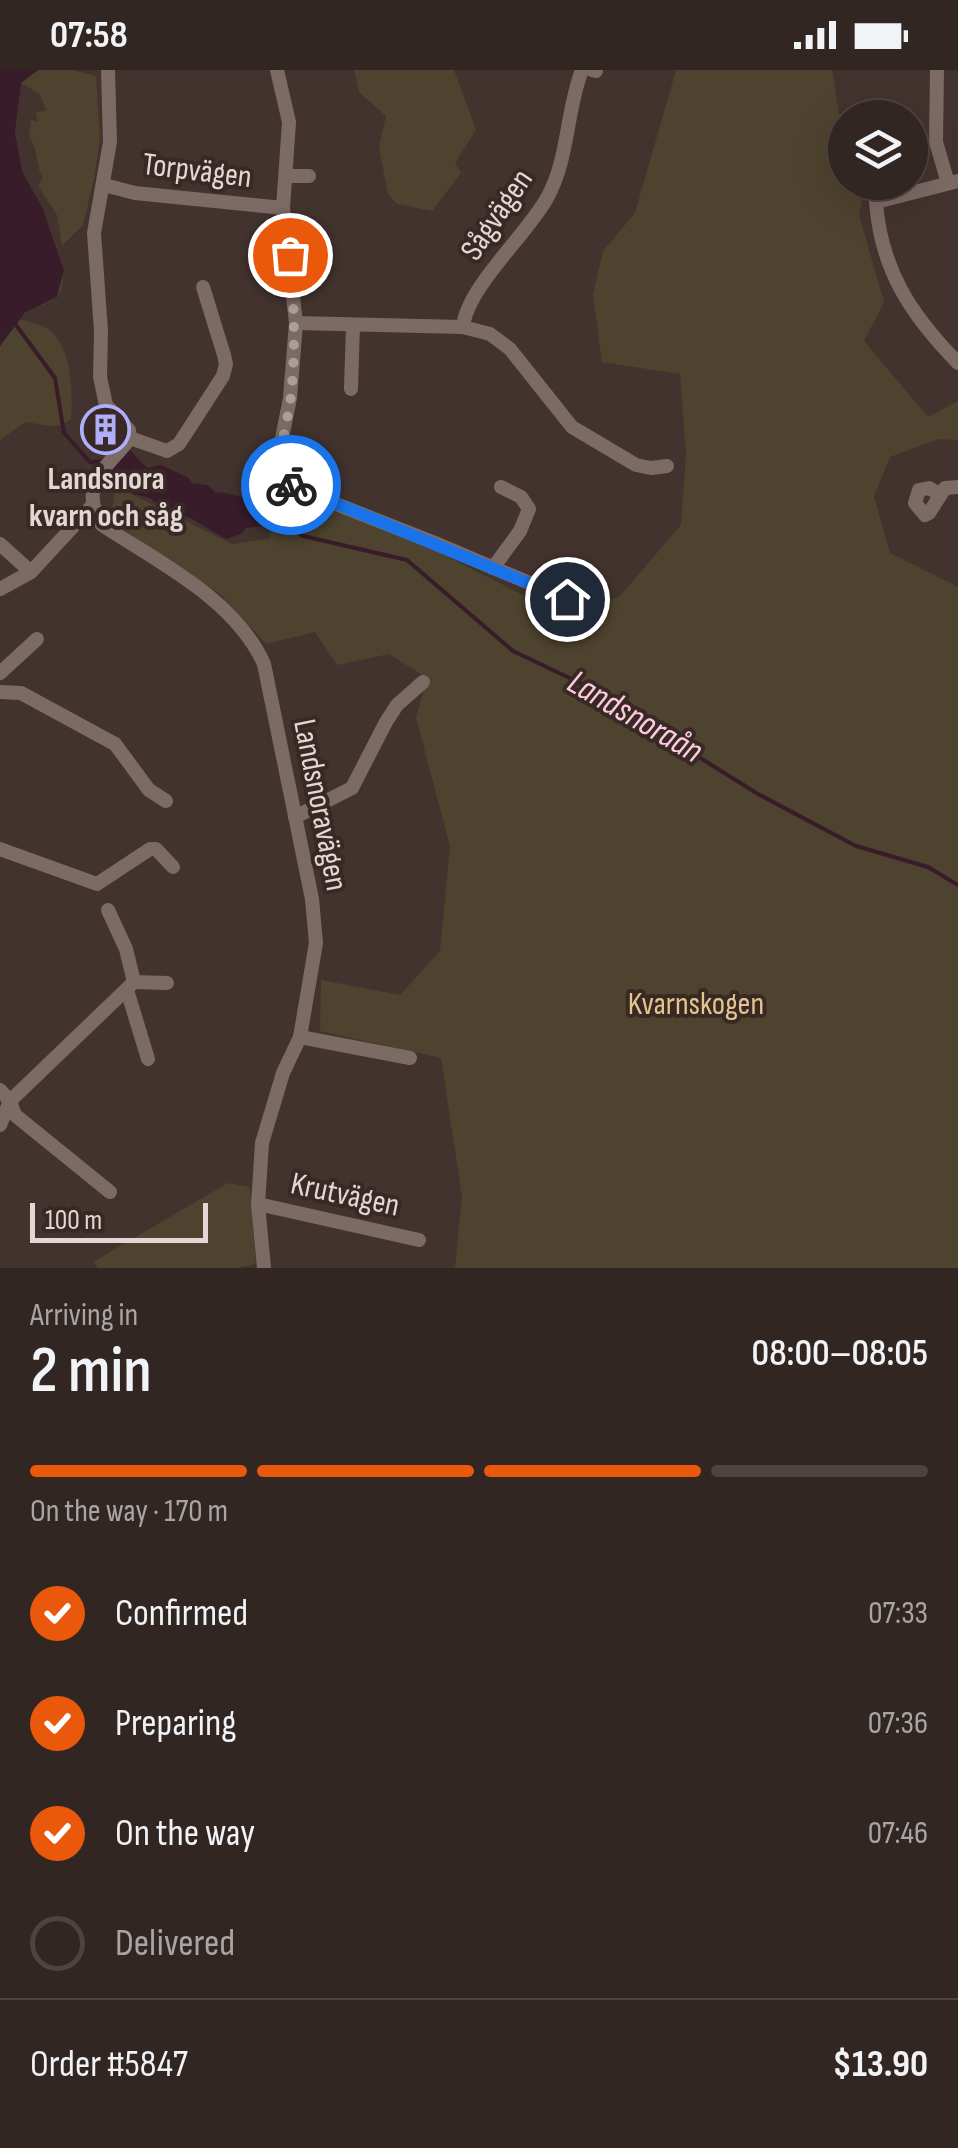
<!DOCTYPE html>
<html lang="en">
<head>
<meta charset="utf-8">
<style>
	body { margin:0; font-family:"Sofia Sans Condensed",sans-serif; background:#3d3230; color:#f1f3f6; height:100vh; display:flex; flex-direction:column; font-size:38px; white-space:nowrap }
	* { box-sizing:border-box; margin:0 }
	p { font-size:32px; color:#a8a5a6 }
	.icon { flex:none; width:55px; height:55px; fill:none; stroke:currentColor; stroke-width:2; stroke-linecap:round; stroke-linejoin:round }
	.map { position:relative; height:1198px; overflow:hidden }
	.details { display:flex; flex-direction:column; background:#322623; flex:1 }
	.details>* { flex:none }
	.tools { position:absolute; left:828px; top:30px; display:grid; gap:20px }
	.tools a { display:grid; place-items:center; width:100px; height:100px; border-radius:50%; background:#322623; box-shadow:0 10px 40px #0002,0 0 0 2px #4d4341; font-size:50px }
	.scale { position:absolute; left:30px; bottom:25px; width:178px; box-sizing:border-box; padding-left:10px; border:5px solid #e2d7d4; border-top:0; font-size:28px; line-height:35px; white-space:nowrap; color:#e2d7d4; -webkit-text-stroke:8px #382925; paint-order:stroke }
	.pin { position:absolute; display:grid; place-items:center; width:85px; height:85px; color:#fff; margin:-42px; border:5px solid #fff; border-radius:50%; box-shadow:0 2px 10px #0007 }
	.courier { position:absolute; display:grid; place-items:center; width:100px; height:100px; margin:-50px; border:8px solid #1a73e8; border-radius:50%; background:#fff; color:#222; box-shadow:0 2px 12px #0007 }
	.summary em { font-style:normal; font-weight:600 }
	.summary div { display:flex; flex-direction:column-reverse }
	.summary { display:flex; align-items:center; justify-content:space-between; height:170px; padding:0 30px }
	h1 { font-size:65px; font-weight:600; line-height:75px }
	.bar { display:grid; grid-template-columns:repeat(4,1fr); gap:15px 10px; align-content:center; height:120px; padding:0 30px }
	.bar i { height:12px; border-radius:8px; background:#4d4341 }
	.bar .current { background:#ea580c }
	.bar p { grid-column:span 4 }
	.line { display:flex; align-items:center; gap:25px; padding:0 30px; border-top:2px solid #4d4341 }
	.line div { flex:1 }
	ol { padding:0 30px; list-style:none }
	li { display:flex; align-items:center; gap:30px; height:110px }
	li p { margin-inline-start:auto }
	li .icon { padding:10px; border-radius:50%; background:#ea580c; color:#fff; stroke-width:4 }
	li:last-child { color:#a8a5a6 }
	li i { width:55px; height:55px; border:5px solid #4d4341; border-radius:50% }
	.status { display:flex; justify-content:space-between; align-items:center; height:70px; padding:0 50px; background:#322623; direction:ltr }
	.status svg { height:28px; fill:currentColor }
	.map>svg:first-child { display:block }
	.green { fill:#4e432e }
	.water { fill:#381c29 }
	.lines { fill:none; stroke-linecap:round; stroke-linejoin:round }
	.stream { stroke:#381c29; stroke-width:4 }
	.minor { stroke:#7c6a65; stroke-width:14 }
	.done { stroke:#aa9e9a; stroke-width:10; stroke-dasharray:0 18 }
	.route { stroke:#1a73e8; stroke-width:12 }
	.labels { text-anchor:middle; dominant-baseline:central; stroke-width:8; stroke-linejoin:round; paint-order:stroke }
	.street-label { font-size:32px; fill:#e2d7d4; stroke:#382925 }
	.poi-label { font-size:32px; font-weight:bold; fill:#e2d7d4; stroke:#382925 }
	.park-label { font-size:32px; fill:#e4c58f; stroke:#382925 }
	.water-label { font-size:35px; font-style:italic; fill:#fdcadf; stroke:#382925 }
</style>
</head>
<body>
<div class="status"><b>07:58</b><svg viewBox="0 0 49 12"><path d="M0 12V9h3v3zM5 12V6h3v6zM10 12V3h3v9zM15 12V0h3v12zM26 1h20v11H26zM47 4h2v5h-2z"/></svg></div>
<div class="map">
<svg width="958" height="1198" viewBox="0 0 958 1198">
	<rect width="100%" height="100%" fill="#43332f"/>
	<g class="green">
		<path d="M 38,0 L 72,0 L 96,6 L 100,68 L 94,109 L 83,155 L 62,176 L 57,145 L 38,116 L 43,108 C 35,96 39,79 29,67 L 31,50 L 38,52 L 36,42 L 46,41 L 40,24 L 21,13 Z"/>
		<path d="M 354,0 L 454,0 L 476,60 L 455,93 L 461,103 L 432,141 L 397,134 L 388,124 L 379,77 L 386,46 L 359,22 Z"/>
		<path d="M 676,0 L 832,0 L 841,56 L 845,57 L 845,112 L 865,113 L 859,145 L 884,232 L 864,271 L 928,347 L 958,331 L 958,370 L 939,369 L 890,387 L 874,426 L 890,483 L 958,517 L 958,1198 L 455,1198 L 462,1126 L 441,988 L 320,961 L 321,910 L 400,925 L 440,881 L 450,776 L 416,648 L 427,608 L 389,584 L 337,595 L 315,562 L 266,574 L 221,525 L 111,451 L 115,416 L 232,474 L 269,469 L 271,439 L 308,438 L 310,429 L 380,452 L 566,547 L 620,526 L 681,455 L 686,384 L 680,304 L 602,292 L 593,224 L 603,181 L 635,143 Z"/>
		<path d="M 43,139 C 49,161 77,211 54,229 C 43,237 29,238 20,249 C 30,252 44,255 51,261 C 72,281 73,322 71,349 C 58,361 42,354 25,352 L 0,370 L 0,276 L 19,250 Z"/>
		<path d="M 228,1113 L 250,1117 L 256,1194 L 237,1198 L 98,1198 L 93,1192 Z"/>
	</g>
	<g class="water">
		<path d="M 0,0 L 38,0 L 21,13 L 15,62 L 22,101 L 43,139 L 64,200 L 57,227 L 25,243 L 0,276 Z"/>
		<path d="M 130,380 L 147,398 L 161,395 L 189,408 L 191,413 L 208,415 L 215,422 C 229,422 239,428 252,428 C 261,437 271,439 283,435 L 290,441 L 290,447 L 285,449 L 269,443 L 261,456 L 246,458 L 241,464 L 226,469 L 190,448 L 167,441 L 150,428 L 133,424 L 110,401 Z"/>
	</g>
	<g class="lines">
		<g class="stream">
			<path d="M 16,255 L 55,308 L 64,363 L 90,392 L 104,391"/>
			<path d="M 269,443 L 303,466 L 407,490 L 513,581 L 580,613 L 758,724 L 856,776 L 928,797 L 958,815"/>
		</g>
		<g class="minor">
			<path d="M 108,0 L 110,72 L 94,163 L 101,261 L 100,307 L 106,335 L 129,360 L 130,368 C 107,399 77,413 102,455 C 158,492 235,529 264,594 L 312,829 L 316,873 L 300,967 L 283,1003 L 262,1073 L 258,1134 L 264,1198"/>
			<path d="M 277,0 L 289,52 L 283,138 L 296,253 L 290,328 L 278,388 L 282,409 L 298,419 L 435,473 L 567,529"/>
			<path d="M 592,0 L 596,1"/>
			<path d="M 937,0 L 936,72 L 948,113"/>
			<path d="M 286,106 L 309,106"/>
			<path d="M 958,111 L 876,132 C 881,200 911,245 958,293"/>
			<path d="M 104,115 L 135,123 L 283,138"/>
			<path d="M 296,253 L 463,257 L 490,264 L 510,279 L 572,357 L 636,395 L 651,398 L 667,396"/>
			<path d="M 463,257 C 467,217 526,166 547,128 C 569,89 566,41 582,0"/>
			<path d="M 351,319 L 353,255"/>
			<path d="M 130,368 L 167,381 L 179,374 L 223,306 L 226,294 L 224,285 L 203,217"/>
			<path d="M 939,424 L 929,418 L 919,420 L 915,433 L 925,445 L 929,443 L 945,418 L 958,417"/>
			<path d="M 0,474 L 31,502"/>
			<path d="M 493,498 L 520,461 L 529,439 L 521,427 L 501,417"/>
			<path d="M 0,519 L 31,502 L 91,437"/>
			<path d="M 0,603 L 37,569"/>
			<path d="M 0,622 L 21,623 L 115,674 L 149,720 L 166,731"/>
			<path d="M 295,747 L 352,718 L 386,652 L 397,635 L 423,612"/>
			<path d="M 0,779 L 97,814 L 150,779 L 156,779 L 173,797"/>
			<path d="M 108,840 L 126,879 L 134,912"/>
			<path d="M 127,920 L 148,989"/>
			<path d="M 300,967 L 410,988"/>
			<path d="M 0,1020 L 10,1031 L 15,1045 L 110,1122"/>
			<path d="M 0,1055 L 10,1031 L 134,912 L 167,913"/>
			<path d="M 258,1134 L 419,1170"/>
		</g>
	</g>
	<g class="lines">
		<path class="done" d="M 290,185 C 294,233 296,277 291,325 C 288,354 277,379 282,409 L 291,415"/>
		<path class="route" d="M 291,415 L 567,529"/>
	</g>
	<defs>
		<symbol id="building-ring" viewBox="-11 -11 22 22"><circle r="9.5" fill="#382925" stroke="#b0aefa" stroke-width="1.5"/><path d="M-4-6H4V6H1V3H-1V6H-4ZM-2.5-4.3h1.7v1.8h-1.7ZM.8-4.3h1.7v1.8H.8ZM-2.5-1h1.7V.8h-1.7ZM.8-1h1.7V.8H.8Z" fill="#b0aefa"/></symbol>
	</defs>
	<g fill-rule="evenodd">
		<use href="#building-ring" x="78" y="332" width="55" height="55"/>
	</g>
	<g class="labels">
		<g class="street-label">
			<text transform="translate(197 101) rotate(7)">Torpvägen</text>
			<text transform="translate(497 145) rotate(-56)">Sågvägen</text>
			<text transform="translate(320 735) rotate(79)">Landsnoravägen</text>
			<text transform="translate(345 1125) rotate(12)">Krutvägen</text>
		</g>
		<g class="poi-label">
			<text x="106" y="409">Landsnora<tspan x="106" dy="37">kvarn och såg</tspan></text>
		</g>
		<g class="park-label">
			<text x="696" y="934">Kvarnskogen</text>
		</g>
		<g class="water-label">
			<text transform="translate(635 647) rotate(30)">Landsnoraån</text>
		</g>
	</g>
</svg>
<div class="tools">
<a><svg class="icon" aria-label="layers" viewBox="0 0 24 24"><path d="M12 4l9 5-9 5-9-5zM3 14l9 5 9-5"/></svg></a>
</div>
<div class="scale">100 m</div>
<div class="pin" style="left:290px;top:185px;background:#ea580c"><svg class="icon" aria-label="bag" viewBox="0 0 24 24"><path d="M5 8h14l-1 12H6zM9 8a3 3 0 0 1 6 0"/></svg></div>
<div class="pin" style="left:567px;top:529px;background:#1f2937"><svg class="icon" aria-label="home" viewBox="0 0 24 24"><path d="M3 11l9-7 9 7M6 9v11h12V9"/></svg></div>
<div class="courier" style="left:291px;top:415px"><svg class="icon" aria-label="bike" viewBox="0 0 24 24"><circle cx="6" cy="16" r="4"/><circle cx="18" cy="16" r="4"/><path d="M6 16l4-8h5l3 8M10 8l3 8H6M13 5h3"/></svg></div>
</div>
<section class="details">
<div class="summary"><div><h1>2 min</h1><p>Arriving in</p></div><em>08:00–08:05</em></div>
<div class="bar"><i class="current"></i><i class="current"></i><i class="current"></i><i></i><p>On the way · 170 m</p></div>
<ol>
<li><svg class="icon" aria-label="check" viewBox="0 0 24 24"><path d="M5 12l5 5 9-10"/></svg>Confirmed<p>07:33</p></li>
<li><svg class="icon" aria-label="check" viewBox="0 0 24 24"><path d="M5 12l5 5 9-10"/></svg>Preparing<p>07:36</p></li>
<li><svg class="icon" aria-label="check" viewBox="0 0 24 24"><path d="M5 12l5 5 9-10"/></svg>On the way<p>07:46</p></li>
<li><i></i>Delivered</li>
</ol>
<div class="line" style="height:130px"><div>Order #5847</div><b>$13.90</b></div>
</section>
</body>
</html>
